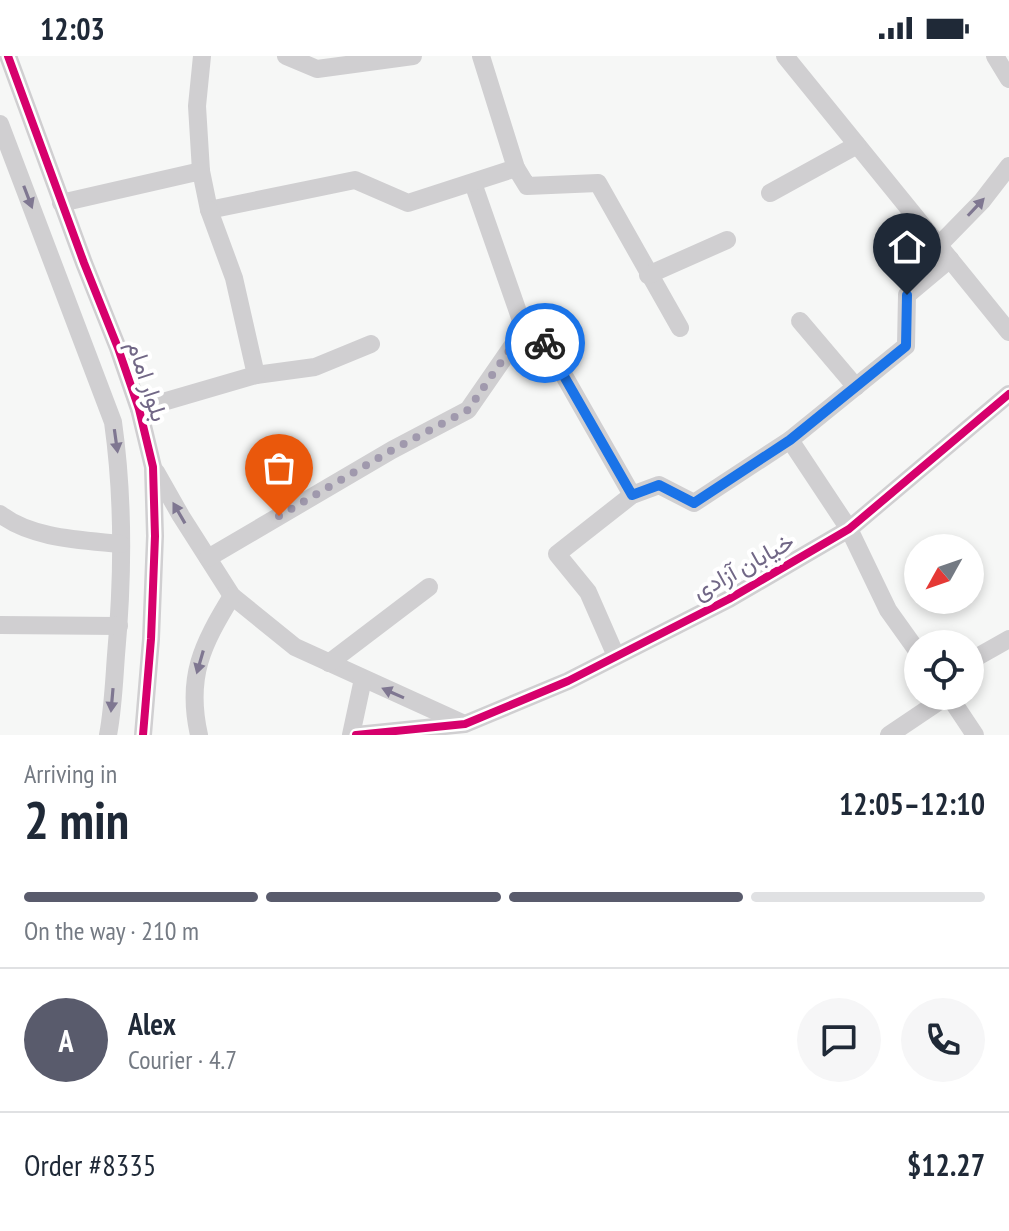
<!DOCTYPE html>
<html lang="en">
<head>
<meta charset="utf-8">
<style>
	body { margin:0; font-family:"PT Sans Narrow",Vazirmatn,sans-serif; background:#f6f6f7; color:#1f2937; height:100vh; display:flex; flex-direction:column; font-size:30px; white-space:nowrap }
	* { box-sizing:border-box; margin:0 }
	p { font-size:26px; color:#747a83 }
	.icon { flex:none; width:44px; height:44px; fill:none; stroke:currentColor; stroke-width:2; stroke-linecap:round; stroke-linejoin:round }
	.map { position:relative; height:679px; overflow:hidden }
	.panel { display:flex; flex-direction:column; background:#fff; flex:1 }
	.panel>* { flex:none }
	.needle { width:52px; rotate:230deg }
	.controls { position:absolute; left:904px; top:478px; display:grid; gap:16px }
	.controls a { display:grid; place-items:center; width:80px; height:80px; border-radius:50%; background:#fff; box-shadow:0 4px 12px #0003; font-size:40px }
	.pin { position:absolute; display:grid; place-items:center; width:68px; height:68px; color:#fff; margin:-82px -34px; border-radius:50% 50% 50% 0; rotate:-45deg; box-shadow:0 0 8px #0007 }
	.pin .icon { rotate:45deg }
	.courier { position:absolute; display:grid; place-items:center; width:80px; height:80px; margin:-40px; border:6px solid #1a73e8; border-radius:50%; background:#fff; color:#222; box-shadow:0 2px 10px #0007 }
	.headline em { font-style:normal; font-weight:700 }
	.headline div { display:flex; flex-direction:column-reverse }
	.headline { display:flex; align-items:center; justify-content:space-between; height:136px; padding:0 24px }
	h1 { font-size:52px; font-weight:700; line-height:60px }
	.bar { display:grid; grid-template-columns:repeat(4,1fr); gap:12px 8px; align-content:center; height:96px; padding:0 24px }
	.bar i { height:10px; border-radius:6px; background:#e0e1e3 }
	.bar .on { background:#595b6c }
	.bar p { grid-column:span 4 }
	.line { display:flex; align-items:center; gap:20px; padding:0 24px; border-top:2px solid #e0e1e3 }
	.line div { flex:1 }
	.round { display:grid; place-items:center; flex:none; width:84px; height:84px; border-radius:42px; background:#f6f6f7 }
	.status { display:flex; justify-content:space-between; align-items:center; height:56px; padding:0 40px; background:#fff; direction:ltr }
	.status svg { height:22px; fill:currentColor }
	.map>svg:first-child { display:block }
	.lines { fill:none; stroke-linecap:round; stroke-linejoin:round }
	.minor { stroke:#d0cfd1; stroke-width:18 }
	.cycleway-casing { stroke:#fff; stroke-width:13 }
	.cycleway { stroke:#d6006c; stroke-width:8 }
	.oneway { fill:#7f7791 }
	.done { stroke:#a099ad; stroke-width:8; stroke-dasharray:0 14.4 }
	.route { stroke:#1a73e8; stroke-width:10 }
	.labels { text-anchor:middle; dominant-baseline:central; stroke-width:8; stroke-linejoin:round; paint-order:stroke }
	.street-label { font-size:24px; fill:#716786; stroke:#fff }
</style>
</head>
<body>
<div class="status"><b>12:03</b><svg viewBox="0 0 49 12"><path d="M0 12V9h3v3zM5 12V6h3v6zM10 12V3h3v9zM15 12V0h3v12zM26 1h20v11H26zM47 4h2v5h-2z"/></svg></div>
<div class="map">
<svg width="1009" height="679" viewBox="0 0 1009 679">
	<rect width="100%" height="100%" fill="#f6f7f6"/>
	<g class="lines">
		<g class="minor">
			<path d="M 8,0 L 84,207 L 118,292 L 139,353 L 153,411 L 155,480 L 151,583 L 143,679"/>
			<path d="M 286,0 L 317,13 L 413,0"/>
			<path d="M 785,0 L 1009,276"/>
			<path d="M 995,0 L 1009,23"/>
			<path d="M 0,68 L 113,366 C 124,444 123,522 116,599 C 114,626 113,653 108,679"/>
			<path d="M 516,112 L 527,130 L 598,127 L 680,272"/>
			<path d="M 201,115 L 197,50 L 202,0"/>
			<path d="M 473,127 L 524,273 L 542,281 L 632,439"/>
			<path d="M 770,137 L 857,89"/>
			<path d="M 61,147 L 201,115 L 209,154 L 355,124 L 408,147 L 516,112 L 481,0"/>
			<path d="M 939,189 L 982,145 L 1009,110"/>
			<path d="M 648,219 L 727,184"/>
			<path d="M 800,265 L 856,331"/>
			<path d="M 256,319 L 315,311 L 371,288"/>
			<path d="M 139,353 L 256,319 L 234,222 L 209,154"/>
			<path d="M 790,384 L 906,290 L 907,239 L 950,203"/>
			<path d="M 156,416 L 181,460 L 232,540 L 295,591 L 462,667"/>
			<path d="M 0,458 C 32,483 83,484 121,488"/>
			<path d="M 208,502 L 392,394 L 468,354 L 524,273"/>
			<path d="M 0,569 L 119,570"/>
			<path d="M 616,600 L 588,536 L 557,498 L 632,439 L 659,429 L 694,447 L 790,384 L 849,473 L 888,554 L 918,596"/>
			<path d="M 970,605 L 1009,583"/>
			<path d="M 329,607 L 429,531"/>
			<path d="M 949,640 L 975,679"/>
			<path d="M 199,679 C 186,621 202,589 232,540"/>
			<path d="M 351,679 L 363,623"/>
			<path d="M 356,679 L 465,668 L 568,625 L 729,543 L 849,473 L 1009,338"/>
			<path d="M 889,679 L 947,640"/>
		</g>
		<defs>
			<g id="cycleway">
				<path d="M 8,0 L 84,207 L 118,292 L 139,353 L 153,411 L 155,480 L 151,583 L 143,679"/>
				<path d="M 356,679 L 465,668 L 568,625 L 729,543 L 849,473 L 1009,338"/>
			</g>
		</defs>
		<use href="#cycleway" class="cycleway-casing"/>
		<use href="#cycleway" class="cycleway"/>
	</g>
	<defs><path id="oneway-solid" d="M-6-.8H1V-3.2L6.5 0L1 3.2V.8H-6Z" transform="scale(2)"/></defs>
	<g class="oneway">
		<use href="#oneway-solid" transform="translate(28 141) rotate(69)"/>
		<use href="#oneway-solid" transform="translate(976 151) rotate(-47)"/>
		<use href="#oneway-solid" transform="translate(116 385) rotate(82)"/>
		<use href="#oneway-solid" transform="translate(179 457) rotate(-120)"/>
		<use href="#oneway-solid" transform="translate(200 606) rotate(106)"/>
		<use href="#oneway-solid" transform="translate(393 637) rotate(-156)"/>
		<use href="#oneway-solid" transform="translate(112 644) rotate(95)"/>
	</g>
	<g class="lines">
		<path class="done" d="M 279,460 L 392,394 L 468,354 L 524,273 L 542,281 L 545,287"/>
		<path class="route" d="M 545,287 L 632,439 L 659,429 L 694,447 L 790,384 L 906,290 L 907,239"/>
	</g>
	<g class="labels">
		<g class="street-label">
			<text transform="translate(148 325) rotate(72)">بلوار امام</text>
			<text transform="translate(743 510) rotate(-29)">خیابان آزادی</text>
		</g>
	</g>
</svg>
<div class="controls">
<a><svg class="needle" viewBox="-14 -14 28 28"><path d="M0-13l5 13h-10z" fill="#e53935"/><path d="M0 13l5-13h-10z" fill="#747a83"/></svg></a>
<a><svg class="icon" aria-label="locate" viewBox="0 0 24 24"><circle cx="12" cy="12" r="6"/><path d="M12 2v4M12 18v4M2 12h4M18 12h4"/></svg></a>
</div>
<div class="pin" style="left:279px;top:460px;background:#ea580c"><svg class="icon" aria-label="bag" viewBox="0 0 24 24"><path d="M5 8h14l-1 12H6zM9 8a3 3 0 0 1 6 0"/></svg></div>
<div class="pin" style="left:907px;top:239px;background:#1f2937"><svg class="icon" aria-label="home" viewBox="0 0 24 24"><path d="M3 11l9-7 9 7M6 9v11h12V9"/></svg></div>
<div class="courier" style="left:545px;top:287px"><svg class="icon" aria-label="bike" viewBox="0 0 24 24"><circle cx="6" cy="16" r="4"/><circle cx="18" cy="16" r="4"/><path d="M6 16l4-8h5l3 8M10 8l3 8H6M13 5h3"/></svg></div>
</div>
<section class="panel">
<div class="headline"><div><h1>2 min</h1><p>Arriving in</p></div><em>12:05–12:10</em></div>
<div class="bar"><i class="on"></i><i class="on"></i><i class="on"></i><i></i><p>On the way · 210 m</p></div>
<div class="line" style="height:144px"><b class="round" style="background:#595b6c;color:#fff">A</b><div><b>Alex</b><p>Courier · 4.7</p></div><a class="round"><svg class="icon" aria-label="chat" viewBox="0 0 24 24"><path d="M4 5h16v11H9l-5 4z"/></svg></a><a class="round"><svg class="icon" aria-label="phone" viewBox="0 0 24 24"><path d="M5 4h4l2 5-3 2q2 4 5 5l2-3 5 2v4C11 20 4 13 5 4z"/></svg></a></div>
<div class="line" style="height:104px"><div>Order #8335</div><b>$12.27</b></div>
</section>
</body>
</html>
